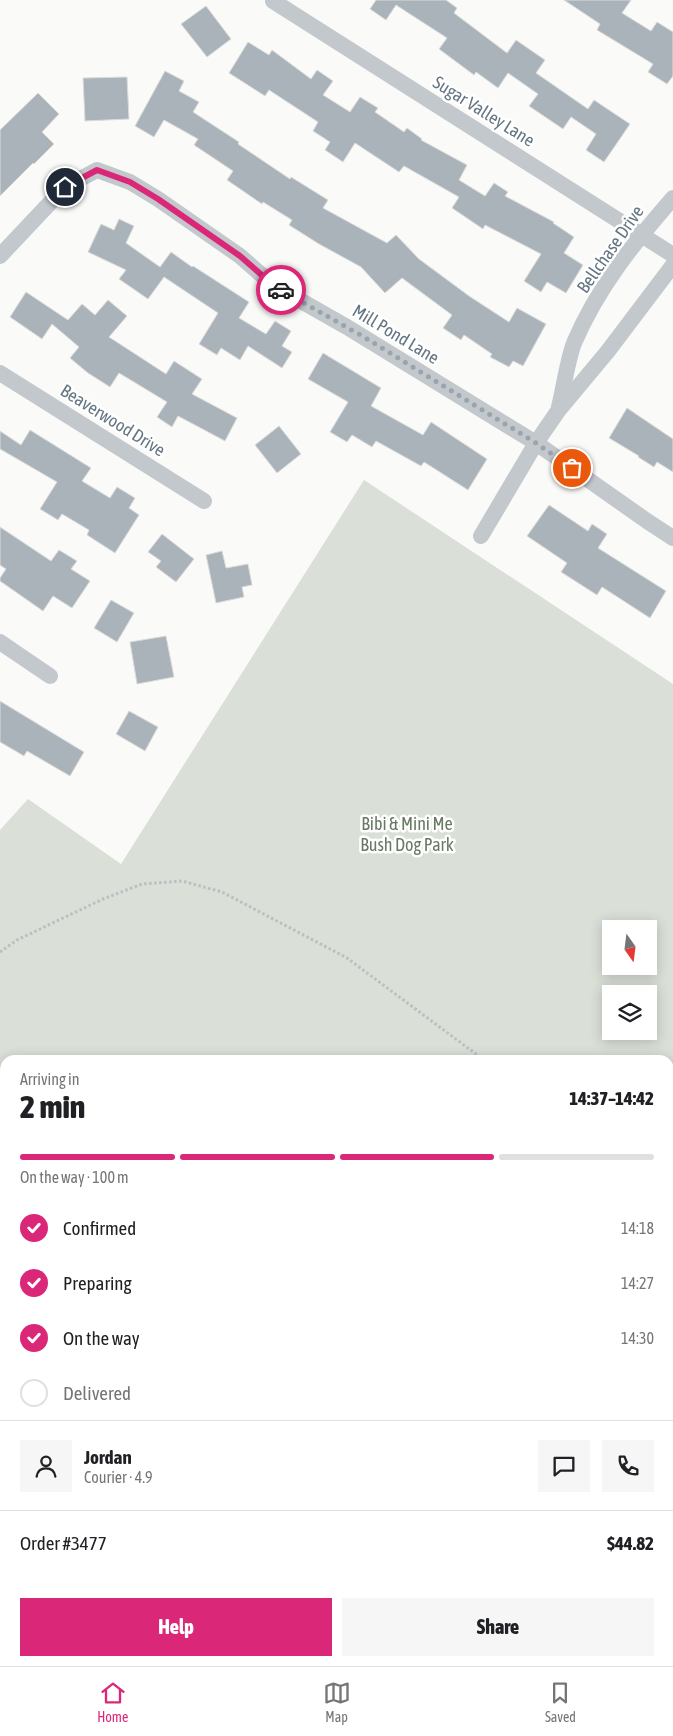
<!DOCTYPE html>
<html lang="en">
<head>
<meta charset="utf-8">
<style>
	body { margin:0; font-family:"Asap Condensed",sans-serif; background:#f6f6f6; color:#202124; height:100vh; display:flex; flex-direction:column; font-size:19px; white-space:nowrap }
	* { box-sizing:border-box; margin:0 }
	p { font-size:16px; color:#757577 }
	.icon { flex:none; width:28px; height:28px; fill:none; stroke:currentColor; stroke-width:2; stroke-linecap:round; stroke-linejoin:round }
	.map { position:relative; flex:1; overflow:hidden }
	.drawer { position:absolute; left:0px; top:1055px; width:674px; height:611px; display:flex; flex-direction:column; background:#fff; border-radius:15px 15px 0 0; box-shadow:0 2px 12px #0003 }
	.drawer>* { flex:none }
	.needle { width:32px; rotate:166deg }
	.buttons { position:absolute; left:602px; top:920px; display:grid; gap:10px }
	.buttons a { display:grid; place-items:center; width:55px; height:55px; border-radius:0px; background:#fff; box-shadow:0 2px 12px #0003; font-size:25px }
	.pin { position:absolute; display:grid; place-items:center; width:42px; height:42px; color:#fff; margin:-21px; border:2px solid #fff; border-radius:50%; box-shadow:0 1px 5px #0007 }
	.courier { position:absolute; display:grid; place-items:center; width:50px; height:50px; margin:-25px; border:4px solid #db2777; border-radius:50%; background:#fff; color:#222; box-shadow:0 1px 6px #0007 }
	.head em { font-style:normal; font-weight:800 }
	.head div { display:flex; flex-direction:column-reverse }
	.head { display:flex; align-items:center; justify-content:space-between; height:85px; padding:0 20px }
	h1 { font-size:32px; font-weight:800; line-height:38px }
	.bar { display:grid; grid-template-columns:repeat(4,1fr); gap:8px 5px; align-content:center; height:60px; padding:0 20px }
	.bar i { height:6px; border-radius:4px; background:#e0e0e0 }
	.bar .active { background:#db2777 }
	.bar p { grid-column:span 4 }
	.line { display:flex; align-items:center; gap:12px; padding:0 20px; border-top:1px solid #e0e0e0 }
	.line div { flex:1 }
	.round { display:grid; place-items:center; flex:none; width:52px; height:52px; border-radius:0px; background:#f6f6f6 }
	ol { padding:0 20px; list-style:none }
	li { display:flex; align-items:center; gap:15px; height:55px }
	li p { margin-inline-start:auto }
	li .icon { padding:5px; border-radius:50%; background:#db2777; color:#fff; stroke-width:4 }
	li:last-child { color:#757577 }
	li i { width:28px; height:28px; border:2px solid #e0e0e0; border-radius:50% }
	.button { display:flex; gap:10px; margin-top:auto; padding:10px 20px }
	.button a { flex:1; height:58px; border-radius:0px; background:#db2777; color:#fff; font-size:20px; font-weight:800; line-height:58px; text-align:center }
	.button a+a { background:#f6f6f6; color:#202124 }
	.menu { display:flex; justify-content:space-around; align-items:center; height:70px; border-top:1px solid #e0e0e0; background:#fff; font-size:14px; color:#757577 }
	.menu a { display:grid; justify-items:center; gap:2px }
	.menu .active { color:#db2777 }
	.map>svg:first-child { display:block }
	.green { fill:#dadfd7; fill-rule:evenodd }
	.water { fill:#bbc7cb }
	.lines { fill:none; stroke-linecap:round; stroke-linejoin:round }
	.stream { stroke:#bbc7cb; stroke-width:5 }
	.building { fill:#aab3b9; stroke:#dcdcda }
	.path { stroke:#bbbfc2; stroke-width:3; stroke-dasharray:2.5 2.5; stroke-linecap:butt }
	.minor { stroke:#c3c8cc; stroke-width:16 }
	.done { stroke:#99a4ac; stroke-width:5; stroke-dasharray:0 9 }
	.route { stroke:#db2777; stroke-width:6 }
	.labels { text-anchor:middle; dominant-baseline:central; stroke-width:5; stroke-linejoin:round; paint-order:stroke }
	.street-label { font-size:18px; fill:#657683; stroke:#fff }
	.park-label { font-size:18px; fill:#687a64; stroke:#fff }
</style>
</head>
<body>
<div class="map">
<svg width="673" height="1666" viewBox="0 0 673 1666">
	<rect width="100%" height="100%" fill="#fafaf8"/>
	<path class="green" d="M 364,480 L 673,684 L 673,1357 L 669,1361 L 669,1060 L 5,1060 L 5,1661 L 158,1661 L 141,1666 L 0,1666 L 0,830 L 28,799 L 121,864 ZM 611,929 L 649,929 L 649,966 L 611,966 ZM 611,994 L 649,994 L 649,1031 L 611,1031 Z"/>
	<path class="water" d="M 669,1655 L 673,1656 L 673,1666 L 141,1666 L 158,1661 L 669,1661 Z"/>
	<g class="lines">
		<path class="stream" d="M 0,1296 L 5,1303"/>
	</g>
	<g class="building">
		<path d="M 376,0 L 446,0 L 457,8 L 454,13 L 507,53 L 516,40 L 545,60 L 536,73 L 588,109 L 594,100 L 630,124 L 604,162 L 586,150 L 596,134 L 571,117 L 563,129 L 529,106 L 538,94 L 508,73 L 498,88 L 476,72 L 474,75 L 439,49 L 447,38 L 396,5 L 386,20 L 370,9 Z"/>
		<path d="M 564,0 L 631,0 L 622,13 L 651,31 L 657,22 L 673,32 L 673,76 L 667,84 L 648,72 L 653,64 L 597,30 L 600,24 Z"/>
		<path d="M 206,6 L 231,39 L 207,57 L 181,24 Z"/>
		<path d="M 248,42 L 269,55 L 272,50 L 311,79 L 317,70 L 333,81 L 323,95 L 350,112 L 360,97 L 378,108 L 375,112 L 404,132 L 407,128 L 422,139 L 421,140 L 467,165 L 459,180 L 485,196 L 494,183 L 508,192 L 505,196 L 554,222 L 553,223 L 574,237 L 564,253 L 583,265 L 566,293 L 547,282 L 541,292 L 524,281 L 541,254 L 485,225 L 483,229 L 452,208 L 459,197 L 404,166 L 399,172 L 355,143 L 343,162 L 325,150 L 330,142 L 313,131 L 318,122 L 269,90 L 265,96 L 229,73 Z"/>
		<path d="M 165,71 L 184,81 L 179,91 L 199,102 L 193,112 L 239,142 L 238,144 L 290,179 L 291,177 L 328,200 L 323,208 L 387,243 L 396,235 L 419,259 L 469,296 L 509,322 L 517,308 L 546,324 L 523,366 L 513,361 L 509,367 L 490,357 L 492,354 L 464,335 L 461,340 L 443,328 L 452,315 L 402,278 L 385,293 L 361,267 L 319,244 L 289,225 L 292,220 L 263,202 L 262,204 L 227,180 L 233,171 L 194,145 L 198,139 L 164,120 L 154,137 L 135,126 Z"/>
		<path d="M 127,77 L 129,119 L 85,121 L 83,78 Z"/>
		<path d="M 38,93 L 59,114 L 42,132 L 54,144 L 34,164 L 33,163 L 0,196 L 0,130 Z"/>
		<path d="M 119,219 L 134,226 L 126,243 L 160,267 L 171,252 L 192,267 L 193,266 L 249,302 L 239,318 L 266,334 L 275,321 L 291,331 L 282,346 L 292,352 L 282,368 L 248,346 L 240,360 L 221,348 L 217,355 L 199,344 L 218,313 L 164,277 L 148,299 L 119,279 L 126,270 L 88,252 L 101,224 L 114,230 Z"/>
		<path d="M 26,292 L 68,320 L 82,304 L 95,315 L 108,300 L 127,316 L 109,337 L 166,374 L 174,361 L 202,379 L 192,394 L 237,418 L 225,441 L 178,416 L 172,427 L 157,417 L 167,402 L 119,373 L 110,387 L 88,373 L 70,358 L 79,347 L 52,324 L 42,339 L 10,317 Z"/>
		<path d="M 323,353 L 381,388 L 371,406 L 423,435 L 431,422 L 487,459 L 468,490 L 424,462 L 421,466 L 376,441 L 372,447 L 352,435 L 347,442 L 330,432 L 348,402 L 308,379 Z"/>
		<path d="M 627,408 L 673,439 L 673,472 L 657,462 L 654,467 L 638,457 L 639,456 L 609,438 Z"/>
		<path d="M 279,426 L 301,454 L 277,473 L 255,445 Z"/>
		<path d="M 30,430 L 91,468 L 82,481 L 110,498 L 117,487 L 135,498 L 129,508 L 139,515 L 115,553 L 87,535 L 89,530 L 62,514 L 58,520 L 40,509 L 57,482 L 0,449 L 0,431 L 21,445 Z"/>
		<path d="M 549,505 L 588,531 L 592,524 L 607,534 L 598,548 L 666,591 L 650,618 L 602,587 L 597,595 L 561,572 L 567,563 L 527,536 Z"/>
		<path d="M 0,527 L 51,561 L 59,550 L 77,561 L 71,569 L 90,581 L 72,608 L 53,596 L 43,611 L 0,581 L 0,578 L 6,569 L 0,565 Z"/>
		<path d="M 162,534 L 194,559 L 176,582 L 156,567 L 161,561 L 148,552 Z"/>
		<path d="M 222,551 L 226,568 L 248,564 L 252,585 L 242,587 L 244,597 L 216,603 L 206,555 Z"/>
		<path d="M 111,600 L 134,613 L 117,642 L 94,628 Z"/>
		<path d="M 166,636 L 174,677 L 137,684 L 130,642 Z"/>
		<path d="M 0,701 L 84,752 L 70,776 L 27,751 L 24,756 L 0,742 Z"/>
		<path d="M 129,711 L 158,727 L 145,751 L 116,734 Z"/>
	</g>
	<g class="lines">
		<g class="path">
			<path d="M 0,952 L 17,940 L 103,899 L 142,884 L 182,881 L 222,892 L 347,958 L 484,1060"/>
			<path d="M 669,1198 L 673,1200"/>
		</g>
		<g class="minor">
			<path d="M 273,1 L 673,255"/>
			<path d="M 0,256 L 65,187 L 97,170 L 130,182 L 158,199 L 240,256 L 273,285 L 347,327 L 536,443 L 647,521 L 673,538"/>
			<path d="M 0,373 L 204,501"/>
			<path d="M 559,407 C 564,387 567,362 574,343 C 598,287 633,244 673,198"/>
			<path d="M 481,536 L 536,443 L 558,411 L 608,351 L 673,265"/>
			<path d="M 0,642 L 50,676"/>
		</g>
	</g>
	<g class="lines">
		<path class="done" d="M 281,290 L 364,337 L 536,443 L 572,468"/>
		<path class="route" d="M 65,187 L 97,170 L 130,182 L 158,199 L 240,256 L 274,286 L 281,290"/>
	</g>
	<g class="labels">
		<g class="street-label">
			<text transform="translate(484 111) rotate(32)">Sugar Valley Lane</text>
			<text transform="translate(610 249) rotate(-55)">Bellchase Drive</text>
			<text transform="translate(396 334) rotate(31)">Mill Pond Lane</text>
			<text transform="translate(113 420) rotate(32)">Beaverwood Drive</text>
		</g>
		<g class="park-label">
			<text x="407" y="823">Bibi &amp; Mini Me<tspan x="407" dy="21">Bush Dog Park</tspan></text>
		</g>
	</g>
</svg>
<div class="buttons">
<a><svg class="needle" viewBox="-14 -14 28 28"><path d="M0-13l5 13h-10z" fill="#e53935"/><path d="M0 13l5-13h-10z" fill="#757577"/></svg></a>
<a><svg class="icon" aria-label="layers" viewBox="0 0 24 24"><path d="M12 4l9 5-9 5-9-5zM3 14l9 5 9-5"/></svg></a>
</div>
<div class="pin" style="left:572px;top:468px;background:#ea580c"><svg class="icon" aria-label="bag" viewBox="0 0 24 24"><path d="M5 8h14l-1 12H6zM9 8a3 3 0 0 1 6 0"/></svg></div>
<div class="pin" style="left:65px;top:187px;background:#1f2937"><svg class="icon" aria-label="home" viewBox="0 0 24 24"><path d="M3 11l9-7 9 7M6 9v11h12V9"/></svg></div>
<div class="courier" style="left:281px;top:290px"><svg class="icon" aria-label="car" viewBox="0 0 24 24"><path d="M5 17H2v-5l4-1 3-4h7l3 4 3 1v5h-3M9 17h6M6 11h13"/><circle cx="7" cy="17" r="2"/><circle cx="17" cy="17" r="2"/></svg></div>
<section class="drawer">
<div class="head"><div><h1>2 min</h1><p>Arriving in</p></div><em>14:37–14:42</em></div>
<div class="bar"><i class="active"></i><i class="active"></i><i class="active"></i><i></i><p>On the way · 100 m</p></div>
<ol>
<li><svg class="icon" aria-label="check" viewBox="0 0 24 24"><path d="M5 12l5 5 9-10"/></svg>Confirmed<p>14:18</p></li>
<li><svg class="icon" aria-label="check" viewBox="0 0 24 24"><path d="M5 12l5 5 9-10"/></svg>Preparing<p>14:27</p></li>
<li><svg class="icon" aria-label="check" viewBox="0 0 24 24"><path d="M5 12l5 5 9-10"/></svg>On the way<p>14:30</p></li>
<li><i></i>Delivered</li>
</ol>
<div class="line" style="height:90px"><a class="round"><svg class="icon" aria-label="person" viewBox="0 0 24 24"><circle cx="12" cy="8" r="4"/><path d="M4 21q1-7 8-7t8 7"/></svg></a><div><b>Jordan</b><p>Courier · 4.9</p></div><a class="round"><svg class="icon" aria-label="chat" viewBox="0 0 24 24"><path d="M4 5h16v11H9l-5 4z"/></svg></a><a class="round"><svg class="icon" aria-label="phone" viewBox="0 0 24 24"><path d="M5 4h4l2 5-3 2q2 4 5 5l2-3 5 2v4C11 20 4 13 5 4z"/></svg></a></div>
<div class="line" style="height:65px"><div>Order #3477</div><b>$44.82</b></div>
<div class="button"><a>Help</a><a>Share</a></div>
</section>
</div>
<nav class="menu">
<a class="active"><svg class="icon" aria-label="home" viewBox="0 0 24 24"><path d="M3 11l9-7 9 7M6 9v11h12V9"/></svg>Home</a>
<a><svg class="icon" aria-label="map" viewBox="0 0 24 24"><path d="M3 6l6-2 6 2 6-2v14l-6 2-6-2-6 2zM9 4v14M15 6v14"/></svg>Map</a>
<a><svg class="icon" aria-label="saved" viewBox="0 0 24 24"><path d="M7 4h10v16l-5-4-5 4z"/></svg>Saved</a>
</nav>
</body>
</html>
